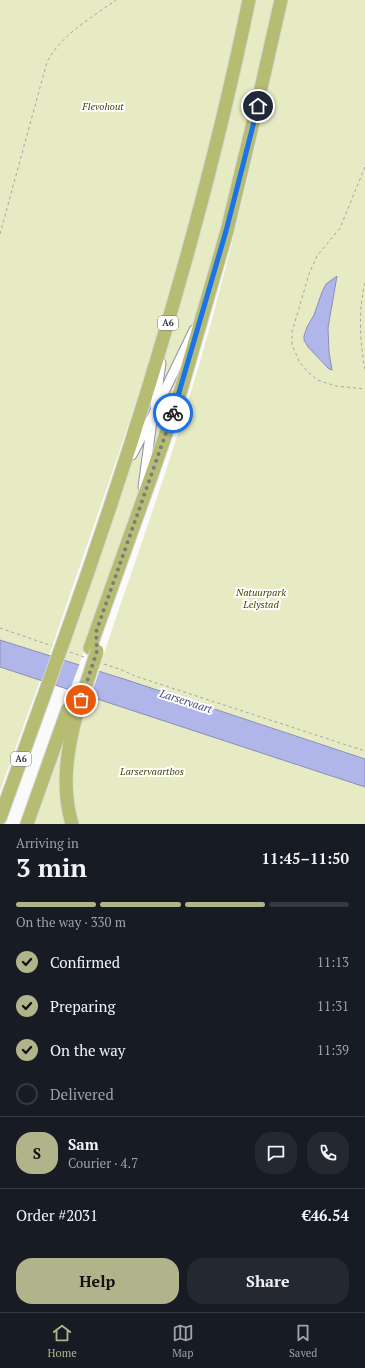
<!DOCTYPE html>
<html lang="en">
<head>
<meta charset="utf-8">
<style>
	body { margin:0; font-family:"PT Serif",serif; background:#242831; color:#f1f3f6; height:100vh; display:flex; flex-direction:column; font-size:15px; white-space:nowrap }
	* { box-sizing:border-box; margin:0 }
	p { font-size:13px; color:#9ea1a6 }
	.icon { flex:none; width:22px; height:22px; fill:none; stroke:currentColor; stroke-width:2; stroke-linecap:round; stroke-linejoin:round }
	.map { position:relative; height:824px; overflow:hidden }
	.side { display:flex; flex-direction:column; background:#171b24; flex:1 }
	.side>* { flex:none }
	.pin { position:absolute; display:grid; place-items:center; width:34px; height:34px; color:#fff; margin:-17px; border:2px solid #fff; border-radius:50%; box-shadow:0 1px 4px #0007 }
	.courier { position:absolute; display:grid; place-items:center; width:40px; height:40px; margin:-20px; border:3px solid #1a73e8; border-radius:50%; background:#fff; color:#222; box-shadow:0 1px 5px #0007 }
	.head em { font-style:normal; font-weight:700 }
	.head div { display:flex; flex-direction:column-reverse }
	.head { display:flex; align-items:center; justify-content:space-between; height:68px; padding:0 16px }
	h1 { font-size:26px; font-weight:700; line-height:30px }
	.bar { display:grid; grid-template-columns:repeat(4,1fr); gap:6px 4px; align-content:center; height:48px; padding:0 16px }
	.bar i { height:5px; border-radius:3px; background:#363941 }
	.bar .current { background:#b1b48a }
	.bar p { grid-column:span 4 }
	.line { display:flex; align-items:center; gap:10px; padding:0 16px; border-top:1px solid #363941 }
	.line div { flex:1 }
	.round { display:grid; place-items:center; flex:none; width:42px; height:42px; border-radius:16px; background:#242831 }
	ol { padding:0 16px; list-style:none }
	li { display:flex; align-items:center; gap:12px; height:44px }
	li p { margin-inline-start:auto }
	li .icon { padding:4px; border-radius:50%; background:#b1b48a; color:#111; stroke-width:4 }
	li:last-child { color:#9ea1a6 }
	li i { width:22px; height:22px; border:2px solid #363941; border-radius:50% }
	.primary-button { display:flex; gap:8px; margin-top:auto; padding:8px 16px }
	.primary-button a { flex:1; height:46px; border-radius:16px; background:#b1b48a; color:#111; font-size:16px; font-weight:700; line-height:46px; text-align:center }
	.primary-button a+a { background:#242831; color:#f1f3f6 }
	.menu { display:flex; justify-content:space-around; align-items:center; height:56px; border-top:1px solid #363941; background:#171b24; font-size:11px; color:#9ea1a6 }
	.menu a { display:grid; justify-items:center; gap:2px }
	.menu .current { color:#b1b48a }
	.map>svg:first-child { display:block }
	.green { fill:#e7ebc3 }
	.water { fill:#b0b5ea; stroke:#8b8fb8 }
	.pier { fill:#fafafa }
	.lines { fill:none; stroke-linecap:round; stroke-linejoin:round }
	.minor-casing { stroke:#8c90ad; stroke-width:11 }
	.highway-casing { stroke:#d6d7d9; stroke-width:15 }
	.path { stroke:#a2a3a8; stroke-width:1; stroke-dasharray:3 3; stroke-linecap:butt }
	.minor { stroke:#fff; stroke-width:9 }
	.highway { stroke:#b6bc72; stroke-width:13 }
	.highway-bridge-casing { stroke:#d6d7d9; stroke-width:15; stroke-linecap:butt }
	.highway-bridge { stroke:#b6bc72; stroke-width:13 }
	.done { stroke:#797b82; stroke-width:4; stroke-dasharray:0 7.2 }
	.route { stroke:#1a73e8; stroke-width:5 }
	.labels { text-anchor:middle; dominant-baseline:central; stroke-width:4; stroke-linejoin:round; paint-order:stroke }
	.shield { fill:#fff; stroke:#71727b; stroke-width:1 }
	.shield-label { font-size:9px; font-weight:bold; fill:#343642 }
	.park-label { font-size:10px; font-style:italic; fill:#454802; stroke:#fff }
	.water-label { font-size:11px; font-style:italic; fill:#444687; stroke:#fff }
</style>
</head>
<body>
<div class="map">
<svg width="365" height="824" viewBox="0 0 365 824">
	<rect width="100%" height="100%" fill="#fafafa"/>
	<g class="green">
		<path d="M 0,0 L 242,0 C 223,94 201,188 174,281 C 137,407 91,531 49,656 L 0,640 Z"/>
		<path d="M 254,0 L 274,0 L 256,92 L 214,259 L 166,418 L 79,665 L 59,659 L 93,570 Z"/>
		<path d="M 288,0 L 365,0 L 365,759 L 98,671 C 132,569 169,468 199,365 C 234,245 261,122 288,0 Z"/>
		<path d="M 0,667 L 40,680 L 0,791 Z"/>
		<path d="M 90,696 L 365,786 L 365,824 L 78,824 L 73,802 L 72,782 L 76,735 Z"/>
		<path d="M 67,734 L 68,824 L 35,824 Z"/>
	</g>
	<g class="water">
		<path d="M 337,276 L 328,328 L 329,352 L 332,370 L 329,369 L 308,347 L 304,340 L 304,336 L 307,327 L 314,315 L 322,292 L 326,284 Z"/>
		<path d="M 0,640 L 130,681 L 365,759 L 365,787 L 0,667 Z"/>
	</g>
	<path class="pier" d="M 80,663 L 100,669 L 90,698 L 69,692 Z"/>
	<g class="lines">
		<defs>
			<g id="minor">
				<path d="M 155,406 L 161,363"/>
				<path d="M 132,455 L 153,415 L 194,330"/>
				<path d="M 143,487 L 152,421"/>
			</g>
			<g id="highway">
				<path d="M 64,640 C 139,431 204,218 249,0"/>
				<path d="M 90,648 L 151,477 L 181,390 L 227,231 L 257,106 L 281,0"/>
				<path d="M 0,818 L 42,701"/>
				<path d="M 27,824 L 68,709"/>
				<path d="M 72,824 C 61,787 67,749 77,713"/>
			</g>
		</defs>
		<use href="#minor" class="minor-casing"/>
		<use href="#highway" class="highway-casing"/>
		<g class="path">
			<path d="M 365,167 L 340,228 L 317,256 L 314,263 L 309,274 L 292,332 L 292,345 L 300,363 L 308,372 L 317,380 L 336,386 L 365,389"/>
			<path d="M 0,234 L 47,62 C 61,35 91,18 116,0"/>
			<path d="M 365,283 C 358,312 360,342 365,370"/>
			<path d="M 0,628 L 52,646"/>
			<path d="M 70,652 L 84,657"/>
			<path d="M 104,664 L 122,670 L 135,676 L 365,751"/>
		</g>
		<use href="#minor" class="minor"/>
		<use href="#highway" class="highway"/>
		<defs>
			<g id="highway-bridge">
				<path d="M 42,701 L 64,640"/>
				<path d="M 77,713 L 97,651"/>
			</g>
		</defs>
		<use href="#highway-bridge" class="highway-bridge-casing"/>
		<use href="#highway-bridge" class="highway-bridge"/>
	</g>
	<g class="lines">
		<path class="done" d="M 81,700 L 97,651 L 96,632 L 173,413"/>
		<path class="route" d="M 173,413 L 226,231 L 258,106"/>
	</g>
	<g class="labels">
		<g class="shield">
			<rect x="158" y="316" width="20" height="14" rx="3"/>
			<rect x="11" y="752" width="20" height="14" rx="3"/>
		</g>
		<g class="shield-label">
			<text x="168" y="323">A6</text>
			<text x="21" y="759">A6</text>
		</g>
		<g class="park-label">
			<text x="103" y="106">Flevohout</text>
			<text x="261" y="592">Natuurpark<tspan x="261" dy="12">Lelystad</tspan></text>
			<text x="152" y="771">Larservaartbos</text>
		</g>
		<g class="water-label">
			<text transform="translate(186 701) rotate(18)">Larservaart</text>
		</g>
	</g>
</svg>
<div class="pin" style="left:81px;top:700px;background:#ea580c"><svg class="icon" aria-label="bag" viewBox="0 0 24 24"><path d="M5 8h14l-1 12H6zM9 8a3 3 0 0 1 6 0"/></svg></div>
<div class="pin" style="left:258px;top:106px;background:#1f2937"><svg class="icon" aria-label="home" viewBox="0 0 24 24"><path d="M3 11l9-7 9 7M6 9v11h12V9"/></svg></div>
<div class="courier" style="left:173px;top:413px"><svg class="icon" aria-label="bike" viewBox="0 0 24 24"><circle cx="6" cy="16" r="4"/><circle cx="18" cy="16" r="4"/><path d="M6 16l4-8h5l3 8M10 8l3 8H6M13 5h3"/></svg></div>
</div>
<section class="side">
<div class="head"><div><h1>3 min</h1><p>Arriving in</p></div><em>11:45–11:50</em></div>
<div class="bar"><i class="current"></i><i class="current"></i><i class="current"></i><i></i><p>On the way · 330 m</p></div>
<ol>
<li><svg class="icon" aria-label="check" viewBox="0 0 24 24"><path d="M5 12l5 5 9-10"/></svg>Confirmed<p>11:13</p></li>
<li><svg class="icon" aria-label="check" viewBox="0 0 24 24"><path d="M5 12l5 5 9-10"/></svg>Preparing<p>11:31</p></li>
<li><svg class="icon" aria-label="check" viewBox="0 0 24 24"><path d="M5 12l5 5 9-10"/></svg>On the way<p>11:39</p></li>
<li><i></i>Delivered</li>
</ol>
<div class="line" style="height:72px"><b class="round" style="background:#b1b48a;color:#111">S</b><div><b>Sam</b><p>Courier · 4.7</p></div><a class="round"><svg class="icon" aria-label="chat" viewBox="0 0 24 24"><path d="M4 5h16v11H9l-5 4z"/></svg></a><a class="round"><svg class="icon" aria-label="phone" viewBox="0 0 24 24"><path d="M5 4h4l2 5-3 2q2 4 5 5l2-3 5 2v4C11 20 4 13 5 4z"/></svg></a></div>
<div class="line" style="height:52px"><div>Order #2031</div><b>€46.54</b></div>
<div class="primary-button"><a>Help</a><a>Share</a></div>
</section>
<nav class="menu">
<a class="current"><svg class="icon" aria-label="home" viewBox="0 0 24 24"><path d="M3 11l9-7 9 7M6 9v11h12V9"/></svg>Home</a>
<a><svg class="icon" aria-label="map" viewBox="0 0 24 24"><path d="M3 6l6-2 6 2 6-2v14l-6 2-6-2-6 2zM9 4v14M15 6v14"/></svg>Map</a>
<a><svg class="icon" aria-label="saved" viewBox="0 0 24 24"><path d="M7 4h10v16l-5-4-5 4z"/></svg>Saved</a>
</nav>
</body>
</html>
